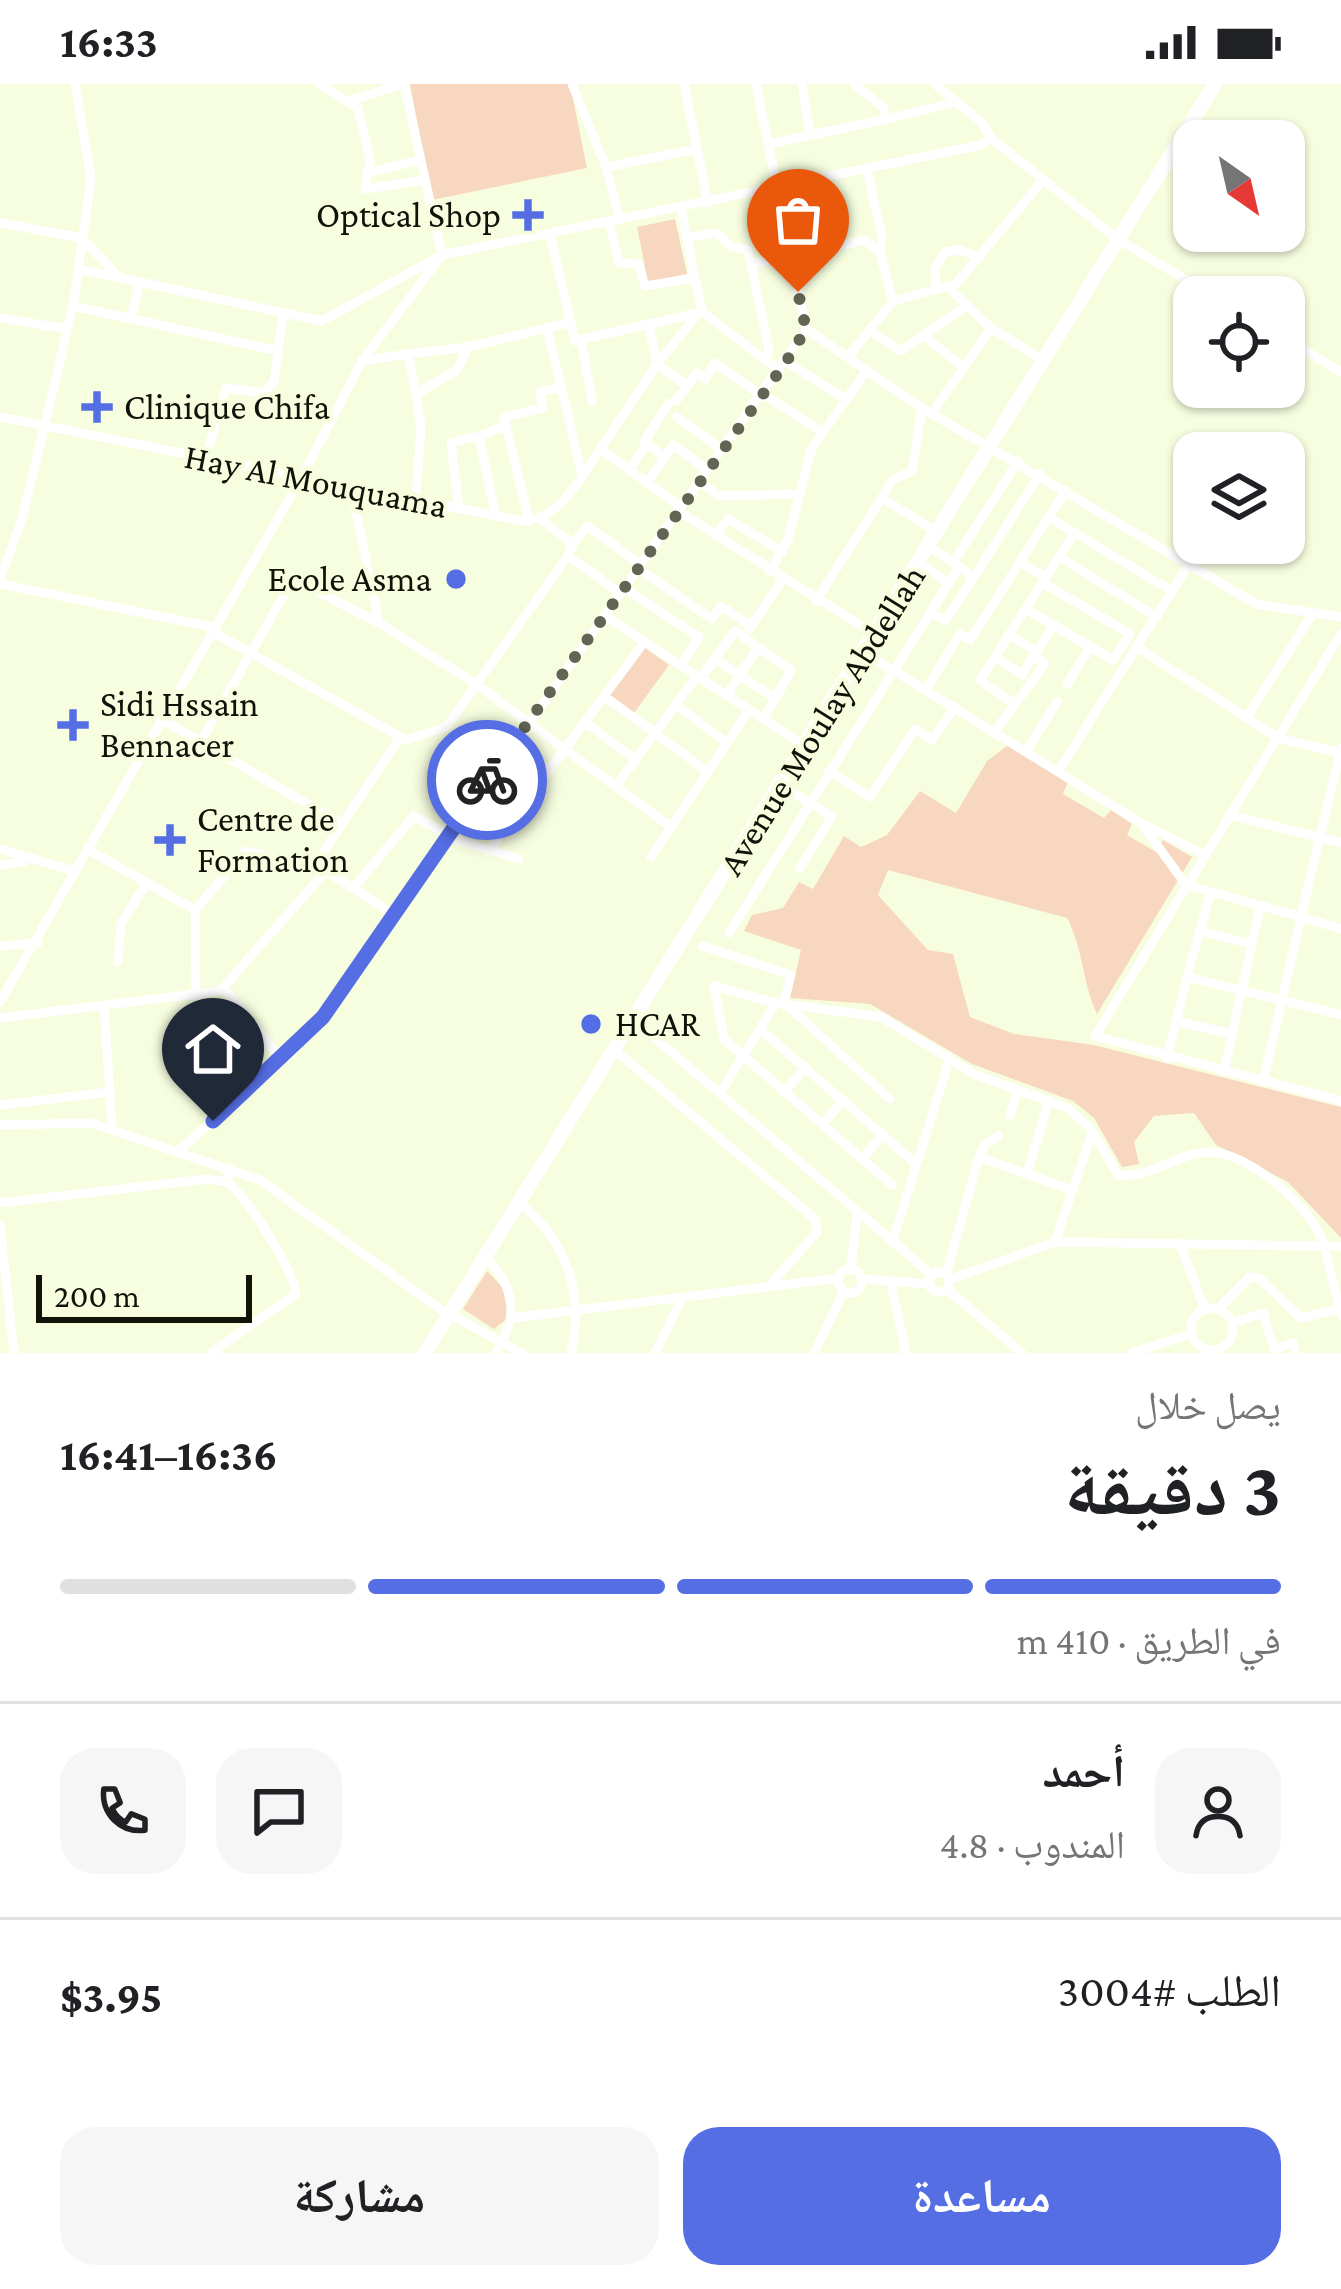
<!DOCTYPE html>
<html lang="ar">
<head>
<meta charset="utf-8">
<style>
	body { margin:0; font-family:"Crimson Pro","Noto Naskh Arabic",serif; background:#f6f6f6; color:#202124; direction:rtl; height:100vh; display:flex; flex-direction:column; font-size:45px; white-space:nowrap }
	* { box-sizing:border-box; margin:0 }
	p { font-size:39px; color:#757577 }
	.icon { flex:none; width:66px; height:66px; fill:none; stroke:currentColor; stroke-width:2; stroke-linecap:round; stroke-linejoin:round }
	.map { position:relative; height:1269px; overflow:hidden; direction:ltr }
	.sheet { display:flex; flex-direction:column; background:#fff; flex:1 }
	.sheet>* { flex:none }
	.needle { width:78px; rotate:146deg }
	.controls { position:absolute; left:1173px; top:36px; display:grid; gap:24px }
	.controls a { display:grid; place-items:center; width:132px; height:132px; border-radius:24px; background:#fff; box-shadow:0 3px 9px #0004; font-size:60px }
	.scale { position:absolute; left:36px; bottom:30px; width:216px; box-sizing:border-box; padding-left:12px; border:6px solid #111309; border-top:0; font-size:33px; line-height:42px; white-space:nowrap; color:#111309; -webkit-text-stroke:9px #f7fee0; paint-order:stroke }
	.pin { position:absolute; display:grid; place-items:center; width:102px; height:102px; color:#fff; margin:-123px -51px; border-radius:50% 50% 50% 0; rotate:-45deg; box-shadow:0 0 12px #0007 }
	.pin .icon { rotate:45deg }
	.courier { position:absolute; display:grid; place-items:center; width:120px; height:120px; margin:-60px; border:9px solid #566ee4; border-radius:50%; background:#fff; color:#222; box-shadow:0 3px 15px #0007 }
	.overview em { font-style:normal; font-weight:700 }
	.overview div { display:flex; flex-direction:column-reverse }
	.overview { display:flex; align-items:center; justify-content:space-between; height:204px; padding:0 60px }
	h1 { font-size:78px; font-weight:700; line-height:90px }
	.bar { display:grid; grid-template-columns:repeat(4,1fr); gap:18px 12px; align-content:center; height:144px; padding:0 60px }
	.bar i { height:15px; border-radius:9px; background:#e0e0e0 }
	.bar .current { background:#566ee4 }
	.bar p { grid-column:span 4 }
	.line { display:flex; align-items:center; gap:30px; padding:0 60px; border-top:3px solid #e0e0e0 }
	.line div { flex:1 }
	.round { display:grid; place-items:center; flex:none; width:126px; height:126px; border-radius:36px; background:#f6f6f6 }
	.button { display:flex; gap:24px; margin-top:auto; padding:24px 60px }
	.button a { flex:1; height:138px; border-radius:36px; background:#566ee4; color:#fff; font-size:48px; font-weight:700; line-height:138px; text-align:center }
	.button a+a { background:#f6f6f6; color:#202124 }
	.status { display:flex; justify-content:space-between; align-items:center; height:84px; padding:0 60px; background:#fff; direction:ltr }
	.status svg { height:33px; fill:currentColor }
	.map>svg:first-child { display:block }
	.green { fill:#f8d7c0 }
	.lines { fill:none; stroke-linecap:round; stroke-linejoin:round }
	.minor { stroke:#fff; stroke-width:9 }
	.primary { stroke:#fff; stroke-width:14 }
	.done { stroke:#626554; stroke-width:12; stroke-dasharray:0 21.6 }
	.route { stroke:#566ee4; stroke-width:15 }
	.poi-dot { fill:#566ee4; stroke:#f7fee0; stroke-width:4.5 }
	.labels { text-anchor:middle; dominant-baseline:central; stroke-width:9; stroke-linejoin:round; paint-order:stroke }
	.poi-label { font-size:36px; fill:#111309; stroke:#f7fee0; text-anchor:start }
	.street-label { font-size:36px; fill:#111309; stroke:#f7fee0 }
</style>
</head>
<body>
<div class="status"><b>16:33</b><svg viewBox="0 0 49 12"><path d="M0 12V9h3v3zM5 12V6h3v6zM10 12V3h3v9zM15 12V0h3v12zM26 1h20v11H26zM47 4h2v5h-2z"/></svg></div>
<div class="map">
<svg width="1341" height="1269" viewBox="0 0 1341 1269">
	<rect width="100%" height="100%" fill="#f7fee0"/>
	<g class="green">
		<path d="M 410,0 L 570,0 L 587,84 L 432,116 Z"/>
		<path d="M 675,135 L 687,190 L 648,198 L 637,143 Z"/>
		<path d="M 644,563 L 669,581 L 634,629 L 609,611 Z"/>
		<path d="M 1008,661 L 1068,698 L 1063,710 L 1104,734 L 1111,726 L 1132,740 L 1127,751 L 1156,768 L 1163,756 L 1192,773 L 1097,930 C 1082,898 1083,863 1067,834 L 888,786 L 878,811 L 928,866 L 953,870 L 970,933 L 1014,950 L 1094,961 L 1341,1023 L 1341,1154 L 1288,1098 L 1216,1061 L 1194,1029 L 1154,1032 L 1134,1058 L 1139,1080 L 1122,1083 L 1094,1034 L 1073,1017 L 972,980 L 870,920 L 790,914 L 801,866 L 744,847 L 752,831 L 783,824 L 799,798 L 813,805 L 844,752 L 861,763 L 887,751 L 920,707 L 956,729 L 987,677 Z"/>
		<path d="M 487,1187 L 503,1204 L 508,1234 L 494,1245 L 463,1225 Z"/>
	</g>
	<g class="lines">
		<g class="minor">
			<path d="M 320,0 L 358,24 L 370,76 L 365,105 L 424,96"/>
			<path d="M 572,0 L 606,83 L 620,136"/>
			<path d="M 684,0 L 708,119"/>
			<path d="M 802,0 L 810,51"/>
			<path d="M 935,0 L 981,38 L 991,54 L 1119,156 L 1215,213"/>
			<path d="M 352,16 L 403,0"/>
			<path d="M 887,35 L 957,18"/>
			<path d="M 769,60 L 887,35 L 883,23 L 854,0"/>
			<path d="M 606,83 L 697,65"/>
			<path d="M 867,86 L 882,152 L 880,169"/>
			<path d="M 366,89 L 420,76"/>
			<path d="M 681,125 L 702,228"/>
			<path d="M 609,138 L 619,179 L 638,180 L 645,202 L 695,194"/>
			<path d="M 0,139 L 82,154 L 120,194"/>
			<path d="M 550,151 L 575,257 L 702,228"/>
			<path d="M 687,154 L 716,149 L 732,163 L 747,165 L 751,180 L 865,156 L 880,169 L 893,217"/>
			<path d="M 751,180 L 769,266 L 765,276"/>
			<path d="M 78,185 L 322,237 L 442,171 L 981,61 L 991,54"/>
			<path d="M 949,204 L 991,244 L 1044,277"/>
			<path d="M 936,206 L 935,184 L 945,168 L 961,166 L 980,174"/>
			<path d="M 73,222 L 278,267"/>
			<path d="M 702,228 L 780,287"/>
			<path d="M 0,234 L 67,245"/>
			<path d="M 131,234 L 139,200"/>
			<path d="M 649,241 L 657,280 L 687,302"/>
			<path d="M 547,244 L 582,390"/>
			<path d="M 806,245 L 922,324 L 1256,520 L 1341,533"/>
			<path d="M 869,246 L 901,267 L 966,222"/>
			<path d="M 924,252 L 962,282"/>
			<path d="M 1284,254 L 1341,288"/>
			<path d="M 581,255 L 592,317"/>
			<path d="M 408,270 L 468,263"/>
			<path d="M 848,273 L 893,217 L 956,200 L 1043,96"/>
			<path d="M 362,277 L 408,270 L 416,310"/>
			<path d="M 786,278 L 846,315"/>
			<path d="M 763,310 L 822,348"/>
			<path d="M 676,317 L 697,289 L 705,295 L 715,279 L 762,312"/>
			<path d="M 932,329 L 991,244"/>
			<path d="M 0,333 L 523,437 C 562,434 579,395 600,365 L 681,423"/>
			<path d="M 677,333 L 722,366"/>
			<path d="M 506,341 L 529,437"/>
			<path d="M 476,354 L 506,341 L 504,333 L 543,324 L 540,308 L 561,303"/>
			<path d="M 600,365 L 657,280 L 697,231"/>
			<path d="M 665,373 L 644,358 L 669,319"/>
			<path d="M 205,376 L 226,304 L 263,309 L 274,298 L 283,231"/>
			<path d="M 629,386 L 647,360"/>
			<path d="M 699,398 L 720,412 L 799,410"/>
			<path d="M 647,399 L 673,361 L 708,386"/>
			<path d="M 351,403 L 379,539 L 476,600 L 671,743"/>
			<path d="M 882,414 L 938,449"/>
			<path d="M 416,415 L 421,342 L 416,310 L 457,286 L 468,263 L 568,239"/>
			<path d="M 459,425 L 451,359 L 472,353 L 480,357 L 496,433"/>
			<path d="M 678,427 L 876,551"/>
			<path d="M 1048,433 L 1172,507"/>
			<path d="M 540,435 L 573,460 L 568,472"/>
			<path d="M 715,452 L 728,435 L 783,468"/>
			<path d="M 573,460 L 587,442 L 640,480"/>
			<path d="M 931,464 L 974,493"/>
			<path d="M 1059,473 L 1157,533"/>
			<path d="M 1020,478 L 1046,494"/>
			<path d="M 953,479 L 1018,377"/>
			<path d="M 921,480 L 949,500"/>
			<path d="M 637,484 L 712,535 L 721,522 L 751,542"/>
			<path d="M 770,487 L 788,455 L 812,364 L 867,286"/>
			<path d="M 0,495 L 23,432 L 73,222 L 91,95 L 75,0"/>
			<path d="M 0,500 L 213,543"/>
			<path d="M 623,503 L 699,553 L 681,581"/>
			<path d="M 816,517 L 893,396 L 912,387 L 922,324"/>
			<path d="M 1026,525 L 1113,576 L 1130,550 L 1043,499"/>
			<path d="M 930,529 L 946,536 L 1040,390"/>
			<path d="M 604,531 L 806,663"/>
			<path d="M 749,545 L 783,495"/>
			<path d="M 211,547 L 406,656 L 446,643 L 568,472 L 620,509"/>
			<path d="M 1341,550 L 1095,952 L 1341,1017"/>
			<path d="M 1009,551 L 1037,567"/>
			<path d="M 1137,563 L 1278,654 L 1341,669"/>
			<path d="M 865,569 L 1141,739 L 1186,801 L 1301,833 L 1341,664"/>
			<path d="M 995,573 L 1023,591"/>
			<path d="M 714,574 L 776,615"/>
			<path d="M 1022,590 L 1053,542"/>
			<path d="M 701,594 L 735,547 L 791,586 L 764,635"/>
			<path d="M 1067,600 L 1090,564"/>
			<path d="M 926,605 L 960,550 L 970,556 L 1066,406"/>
			<path d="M 727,611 L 758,563"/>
			<path d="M 604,612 L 708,688"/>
			<path d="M 1012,618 L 980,596 L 1075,448"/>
			<path d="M 676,621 L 727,659"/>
			<path d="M 1246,634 L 1312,531"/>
			<path d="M 161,635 L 342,740"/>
			<path d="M 585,638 L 636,676"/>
			<path d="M 995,647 L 1045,580 L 1034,572"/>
			<path d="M 470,648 L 504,672"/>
			<path d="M 201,657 L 293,495 L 379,539"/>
			<path d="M 1027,666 L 1057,618"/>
			<path d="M 1059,686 L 1189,480"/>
			<path d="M 829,687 L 870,713 L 915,645 L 932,656 L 955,623"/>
			<path d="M 616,702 L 697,592"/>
			<path d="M 782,702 L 832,732 L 800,784"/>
			<path d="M 1229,731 L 1341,759"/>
			<path d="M 1141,739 L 1205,771"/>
			<path d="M 0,765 L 74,787"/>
			<path d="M 87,765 L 195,826 L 246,767 L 326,787"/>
			<path d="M 489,767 L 645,557"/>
			<path d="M 651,773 L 749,626"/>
			<path d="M 0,781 L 24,778"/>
			<path d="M 313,783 L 399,655"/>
			<path d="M 355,802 L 414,732 L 457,756 L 519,775"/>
			<path d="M 1210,811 L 1187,893 L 1341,931"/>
			<path d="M 195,826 L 196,912"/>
			<path d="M 1199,847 L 1252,860"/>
			<path d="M 729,849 L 959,483"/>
			<path d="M 0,862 L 38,859"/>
			<path d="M 702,862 L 791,891 L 783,920"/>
			<path d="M 118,878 L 121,839 L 147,799"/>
			<path d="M 225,905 L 282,976"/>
			<path d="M 0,918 L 303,391 L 362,277 L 442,171 L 404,0"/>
			<path d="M 776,919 L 714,902 L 724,955 L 892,1101"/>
			<path d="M 104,921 L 112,1044"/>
			<path d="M 788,922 L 890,1015"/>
			<path d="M 0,934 L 220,907 L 326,787 L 393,830"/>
			<path d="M 635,937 L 932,1191"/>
			<path d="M 1176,937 L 1232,950 L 1224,988"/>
			<path d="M 761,946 L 916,1080"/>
			<path d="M 1232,950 L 1260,823"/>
			<path d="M 616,967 L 815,1135 L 817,1148 L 770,1201"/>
			<path d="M 1167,975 L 1187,893"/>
			<path d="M 1263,998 L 1301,833 L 1341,845"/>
			<path d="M 784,1008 L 806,983"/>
			<path d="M 720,1009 L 776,919 L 881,933 L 976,991 L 1068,1024 L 1091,1045 L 1118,1091 C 1150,1095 1179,1068 1210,1068 C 1251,1069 1314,1125 1324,1162 L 1341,1163"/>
			<path d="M 0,1021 L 110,1008"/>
			<path d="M 1010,1031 L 1018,1006"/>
			<path d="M 822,1040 L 844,1016"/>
			<path d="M 0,1041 L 91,1039 L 260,1096 L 440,1225 L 522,1269"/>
			<path d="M 178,1067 L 296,964 L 323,933 L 806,245 L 756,0"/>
			<path d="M 979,1073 L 1072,1106"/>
			<path d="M 862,1075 L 883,1050"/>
			<path d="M 1027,1090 L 1049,1016"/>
			<path d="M 519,1118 C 566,1157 585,1209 571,1269"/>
			<path d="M 0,1119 L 207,1095 L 227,1098"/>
			<path d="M 0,1141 L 14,1269"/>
			<path d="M 1055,1158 L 1092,1049"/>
			<path d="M 892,1159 L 949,977"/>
			<path d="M 1180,1161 L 1205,1225"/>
			<path d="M 485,1172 C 516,1205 519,1231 496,1269"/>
			<path d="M 851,1185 L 857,1129"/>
			<circle cx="850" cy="1197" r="12"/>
			<circle cx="939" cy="1198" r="10"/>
			<path d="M 946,1191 L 979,1073 L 984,1061 L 999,1052"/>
			<path d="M 862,1195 L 930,1200"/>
			<path d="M 949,1196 L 1055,1158 L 1324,1162 L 1341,1231"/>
			<path d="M 891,1199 L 906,1269"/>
			<path d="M 947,1205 L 1022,1269"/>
			<circle cx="1212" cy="1245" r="21"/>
			<path d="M 1218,1225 L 1250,1193 L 1259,1194 L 1301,1234 L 1339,1225"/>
			<path d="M 513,1234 L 839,1194"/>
			<path d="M 1232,1239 L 1263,1229 L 1274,1265 L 1293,1259 L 1296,1269"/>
			<path d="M 211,1269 L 296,1210 C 293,1185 248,1114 227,1098 L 231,1085"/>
			<path d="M 655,1269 L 682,1214"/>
			<path d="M 814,1269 L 844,1207"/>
			<path d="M 1131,1269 L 1191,1250"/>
		</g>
		<path class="primary" d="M 425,1269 L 1215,0"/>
	</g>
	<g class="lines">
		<path class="done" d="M 487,696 L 786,278 L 806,245 L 798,208"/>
		<path class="route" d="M 213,1037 L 323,933 L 487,696"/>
	</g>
	<g class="poi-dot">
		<path d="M522 113h12v12h12v12h-12v12h-12v-12h-12v-12h12z"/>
		<path d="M91 305h12v12h12v12h-12v12h-12v-12h-12v-12h12z"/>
		<circle cx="456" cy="495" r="12"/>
		<path d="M67 623h12v12h12v12h-12v12h-12v-12h-12v-12h12z"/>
		<path d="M164 738h12v12h12v12h-12v12h-12v-12h-12v-12h12z"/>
		<circle cx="591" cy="940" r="12"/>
	</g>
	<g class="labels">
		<g class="poi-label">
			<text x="501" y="131" text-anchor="end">Optical Shop</text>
			<text x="124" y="323">Clinique Chifa</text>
			<text x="432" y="495" text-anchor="end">Ecole Asma</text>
			<text x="100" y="620">Sidi Hssain<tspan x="100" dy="41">Bennacer</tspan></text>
			<text x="197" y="735">Centre de<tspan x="197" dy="41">Formation</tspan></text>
			<text x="615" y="940">HCAR</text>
		</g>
		<g class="street-label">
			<text transform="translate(316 397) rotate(11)">Hay Al Mouquama</text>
			<text transform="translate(822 636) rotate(-58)">Avenue Moulay Abdellah</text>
		</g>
	</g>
</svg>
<div class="controls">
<a><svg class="needle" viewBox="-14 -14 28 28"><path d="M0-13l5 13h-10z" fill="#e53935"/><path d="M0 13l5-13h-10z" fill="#757577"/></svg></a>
<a><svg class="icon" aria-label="locate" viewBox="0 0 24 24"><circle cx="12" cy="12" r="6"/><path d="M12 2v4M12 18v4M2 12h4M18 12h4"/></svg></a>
<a><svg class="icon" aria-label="layers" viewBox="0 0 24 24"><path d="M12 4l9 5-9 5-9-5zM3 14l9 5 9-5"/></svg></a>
</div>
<div class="scale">200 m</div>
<div class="pin" style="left:798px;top:208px;background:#ea580c"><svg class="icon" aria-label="bag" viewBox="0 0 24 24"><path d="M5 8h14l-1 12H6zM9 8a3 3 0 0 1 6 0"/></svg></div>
<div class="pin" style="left:213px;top:1037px;background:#1f2937"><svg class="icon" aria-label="home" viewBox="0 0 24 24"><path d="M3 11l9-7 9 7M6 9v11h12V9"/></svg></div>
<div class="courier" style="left:487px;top:696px"><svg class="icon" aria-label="bike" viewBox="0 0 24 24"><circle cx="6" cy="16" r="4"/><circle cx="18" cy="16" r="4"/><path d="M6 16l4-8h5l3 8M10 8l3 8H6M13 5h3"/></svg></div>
</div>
<section class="sheet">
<div class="overview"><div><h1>3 دقيقة</h1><p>يصل خلال</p></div><em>16:36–16:41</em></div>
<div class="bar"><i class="current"></i><i class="current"></i><i class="current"></i><i></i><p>في الطريق · 410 m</p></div>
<div class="line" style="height:216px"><a class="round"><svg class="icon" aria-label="person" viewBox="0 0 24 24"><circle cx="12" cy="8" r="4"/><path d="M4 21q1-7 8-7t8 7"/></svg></a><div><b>أحمد</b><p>المندوب · 4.8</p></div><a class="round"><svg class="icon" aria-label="chat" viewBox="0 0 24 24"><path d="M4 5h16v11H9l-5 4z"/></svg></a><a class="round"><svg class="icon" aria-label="phone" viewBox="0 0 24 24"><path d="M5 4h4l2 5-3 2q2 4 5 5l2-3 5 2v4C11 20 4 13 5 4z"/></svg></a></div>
<div class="line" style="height:156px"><div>الطلب #3004</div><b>$3.95</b></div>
<div class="button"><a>مساعدة</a><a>مشاركة</a></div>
</section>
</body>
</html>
